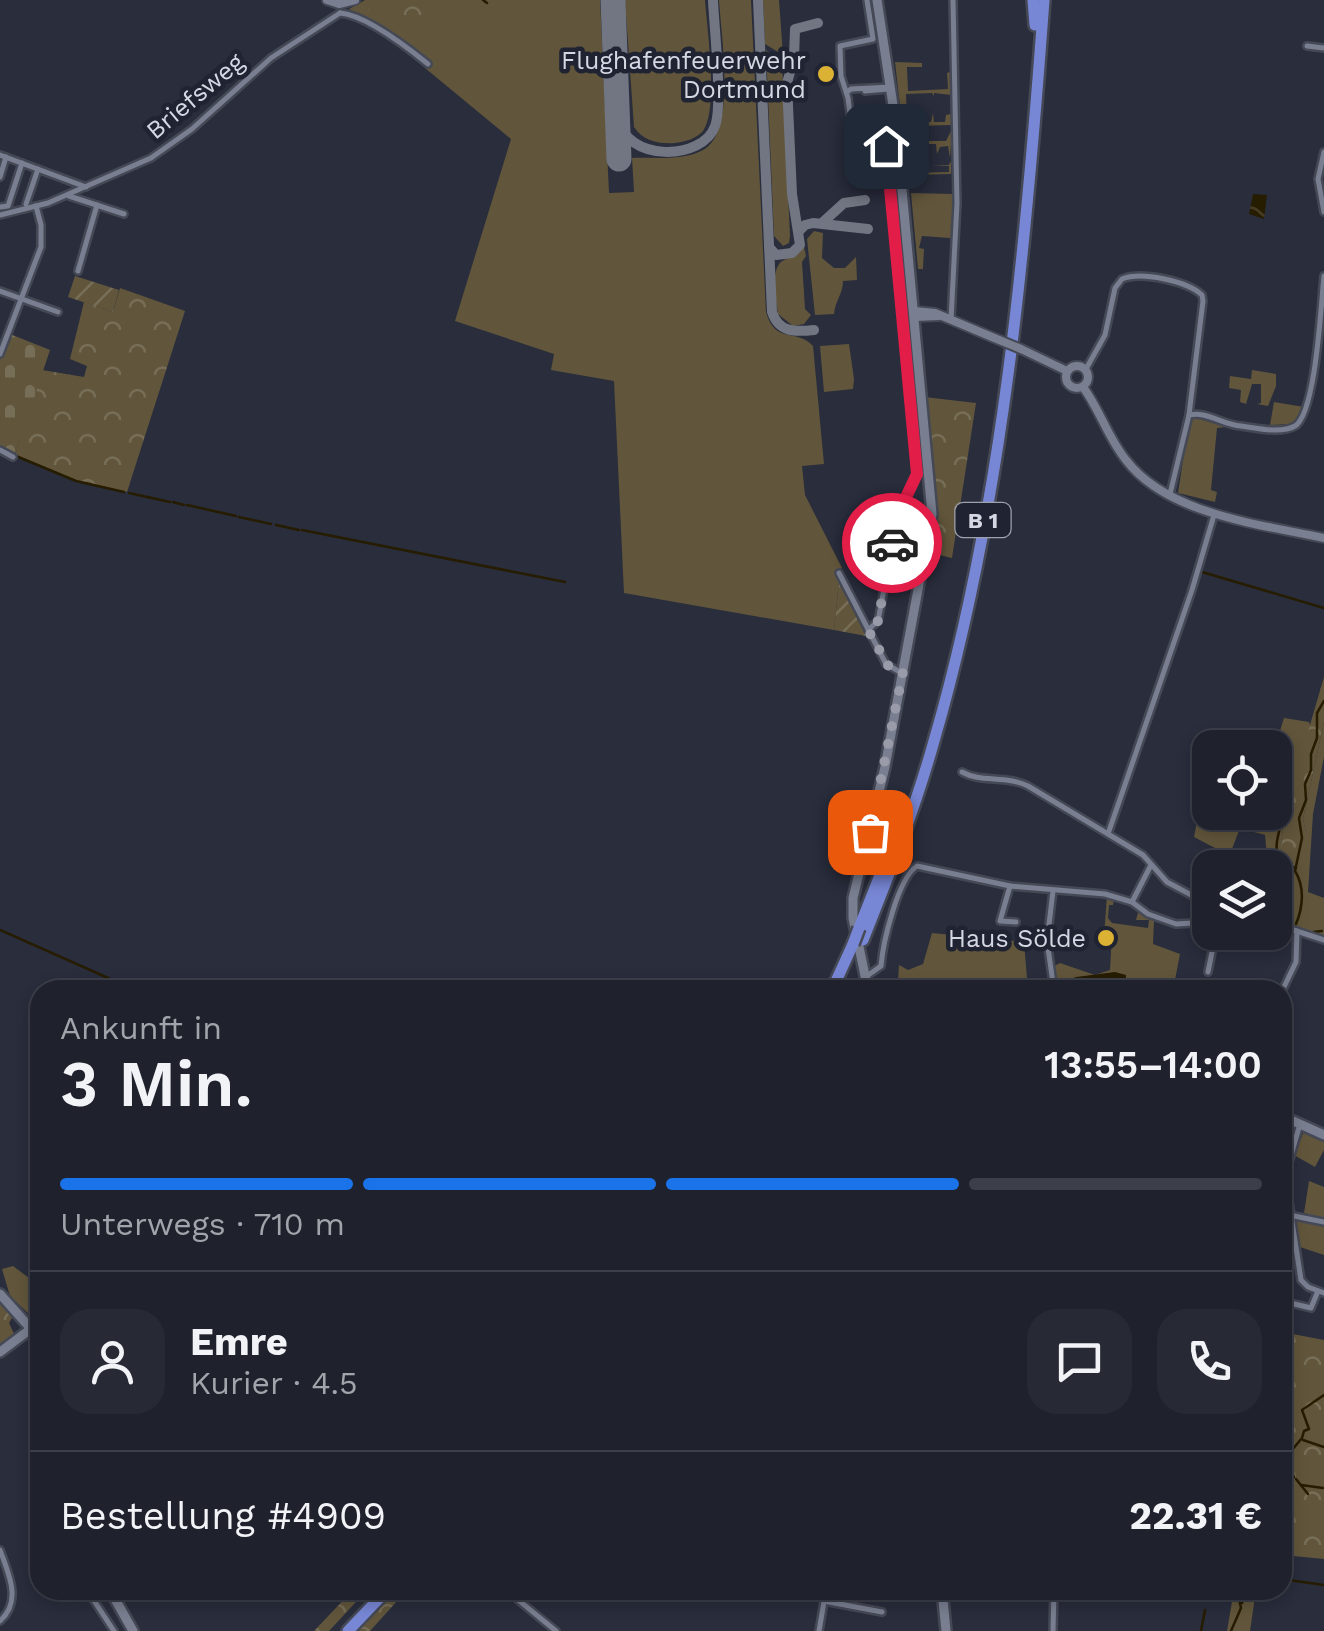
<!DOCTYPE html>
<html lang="de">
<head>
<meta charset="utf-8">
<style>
	body { margin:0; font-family:"Work Sans",sans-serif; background:#272a35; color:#f1f3f6; height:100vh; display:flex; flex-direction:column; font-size:38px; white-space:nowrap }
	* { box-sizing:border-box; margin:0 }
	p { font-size:32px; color:#a1a4aa }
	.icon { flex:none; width:55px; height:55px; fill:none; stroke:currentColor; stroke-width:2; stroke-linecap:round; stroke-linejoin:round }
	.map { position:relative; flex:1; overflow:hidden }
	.details { position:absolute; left:30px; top:980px; width:1262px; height:620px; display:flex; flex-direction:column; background:#1f222d; border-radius:30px; box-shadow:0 5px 15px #0003,0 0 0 2px #3c3f49 }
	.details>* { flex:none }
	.buttons { position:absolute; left:1192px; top:730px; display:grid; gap:20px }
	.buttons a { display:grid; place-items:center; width:100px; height:100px; border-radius:20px; background:#1f222d; box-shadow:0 5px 15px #0003,0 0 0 2px #3c3f49; font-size:50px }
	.pin { position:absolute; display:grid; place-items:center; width:85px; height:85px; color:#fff; margin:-42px; border-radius:20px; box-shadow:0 5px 15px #0006 }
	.courier { position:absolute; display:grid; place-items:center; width:100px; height:100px; margin:-50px; border:8px solid #e11d48; border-radius:50%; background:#fff; color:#222; box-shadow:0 2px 12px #0007 }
	.overview em { font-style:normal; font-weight:600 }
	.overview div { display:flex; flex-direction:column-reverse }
	.overview { display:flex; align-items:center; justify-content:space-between; height:170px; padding:0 30px }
	h1 { font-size:65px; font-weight:600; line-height:75px }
	.bar { display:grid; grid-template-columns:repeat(4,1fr); gap:15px 10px; align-content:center; height:120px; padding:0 30px }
	.bar i { height:12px; border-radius:8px; background:#3c3f49 }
	.bar .active { background:#1a73e8 }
	.bar p { grid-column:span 4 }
	.line { display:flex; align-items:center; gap:25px; padding:0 30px; border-top:2px solid #3c3f49 }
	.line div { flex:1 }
	.round { display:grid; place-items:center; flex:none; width:105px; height:105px; border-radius:30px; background:#272a35 }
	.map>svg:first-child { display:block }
	.green { fill:#61563b }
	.forest { fill:url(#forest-crowns) }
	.cemetery { fill:url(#cemetery-stones) }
	.garden { fill:url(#garden-furrows) }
	.water { fill:url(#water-waves) }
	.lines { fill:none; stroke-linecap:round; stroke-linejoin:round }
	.stream { stroke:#261c00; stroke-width:2.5 }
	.taxiway { stroke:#727682; stroke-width:10 }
	.runway { stroke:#727682; stroke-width:25 }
	.minor-casing { stroke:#454855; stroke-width:10 }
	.tertiary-casing { stroke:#454855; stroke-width:12 }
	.secondary-casing { stroke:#454855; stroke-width:14 }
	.trunk-casing { stroke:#454855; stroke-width:16 }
	.minor { stroke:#797e90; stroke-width:5 }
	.tertiary { stroke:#797e90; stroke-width:8 }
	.secondary { stroke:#797e90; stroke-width:9 }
	.trunk { stroke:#7887d5; stroke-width:11 }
	.tertiary-bridge-casing { stroke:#454855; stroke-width:12; stroke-linecap:butt }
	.trunk-bridge-casing { stroke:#454855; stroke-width:16; stroke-linecap:butt }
	.tertiary-bridge { stroke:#797e90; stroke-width:8 }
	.trunk-bridge { stroke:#7887d5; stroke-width:11 }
	.done { stroke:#999ca8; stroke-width:10; stroke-dasharray:0 18 }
	.route { stroke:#e11d48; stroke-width:12 }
	.poi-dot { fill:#dbb233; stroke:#1f2332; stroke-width:4 }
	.labels { text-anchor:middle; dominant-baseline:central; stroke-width:9; stroke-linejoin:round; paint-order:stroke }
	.shield { fill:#1f2332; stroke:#9ea2ad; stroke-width:2.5 }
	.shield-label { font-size:22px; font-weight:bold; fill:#d5d8e2 }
	.poi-label { font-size:25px; fill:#d5d8e2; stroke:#1f2332; text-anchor:end }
	.street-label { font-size:25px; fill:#d5d8e2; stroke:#1f2332 }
</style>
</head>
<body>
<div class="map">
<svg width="1324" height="1631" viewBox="0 0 1324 1631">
	<defs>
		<pattern id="forest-crowns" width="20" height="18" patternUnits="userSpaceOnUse" patternTransform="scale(2.5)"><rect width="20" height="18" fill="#61563b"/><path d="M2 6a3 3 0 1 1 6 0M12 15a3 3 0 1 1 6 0" fill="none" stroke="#776e57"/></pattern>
		<pattern id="cemetery-stones" width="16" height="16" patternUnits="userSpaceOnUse" patternTransform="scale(2.5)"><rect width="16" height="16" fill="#61563b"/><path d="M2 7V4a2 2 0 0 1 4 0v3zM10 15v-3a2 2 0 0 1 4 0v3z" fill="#776e57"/></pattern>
		<pattern id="garden-furrows" width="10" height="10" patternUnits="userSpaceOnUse" patternTransform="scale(2.5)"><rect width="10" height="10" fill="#61563b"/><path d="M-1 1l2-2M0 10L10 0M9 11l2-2" fill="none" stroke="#776e57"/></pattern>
		<pattern id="water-waves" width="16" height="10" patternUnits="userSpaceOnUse" patternTransform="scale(2.5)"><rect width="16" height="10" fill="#261c00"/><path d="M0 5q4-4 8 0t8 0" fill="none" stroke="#453c25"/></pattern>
	</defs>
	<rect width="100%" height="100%" fill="#292d3c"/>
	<g class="green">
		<path d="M 365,0 L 600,0 L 609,193 L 634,192 L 632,158 C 654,157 684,161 703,150 C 737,132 721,35 719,0 L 751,0 L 766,312 C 775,345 797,328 813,346 L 824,464 L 802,466 L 805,495 L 842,568 L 835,572 L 839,582 L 834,630 L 624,593 L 614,381 L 551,370 L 554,354 L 455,321 L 511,139 L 425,68 L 430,60 L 389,31 L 349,9 Z"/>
		<path d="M 625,0 L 705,0 C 707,28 719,110 703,131 C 696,139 684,142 675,143 C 658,144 643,141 634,127 Z"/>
		<path d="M 763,0 L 779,0 L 783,55 L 765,44 Z"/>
		<path d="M 766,50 L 782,62 L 790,236 L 789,243 L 783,246 L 774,236 Z"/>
		<path d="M 895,62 L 922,63 L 922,67 L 907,67 L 908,91 L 948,89 L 947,73 L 950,72 L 951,95 L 934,93 L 934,96 L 932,93 L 906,94 L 907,122 L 931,122 L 933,113 L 934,122 L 945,122 L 946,115 L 951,114 L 952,125 L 914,126 L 918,141 L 946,141 L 952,129 L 950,158 L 948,146 L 940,147 L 937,154 L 936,144 L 909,144 L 911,166 L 929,166 L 911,167 L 911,173 L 949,172 L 949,166 L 932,166 L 949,165 L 951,161 L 951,174 L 908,175 Z"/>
		<path d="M 911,193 L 953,194 L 952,246 L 950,238 L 922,236 L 919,248 L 924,249 L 923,269 L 918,269 Z"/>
		<path d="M 814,231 L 823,233 L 822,258 L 834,268 L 845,268 L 856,257 L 857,280 L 843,281 C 843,294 835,301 834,314 L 815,315 L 807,239 Z"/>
		<path d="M 804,247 L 806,256 L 802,262 L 805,309 L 811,315 L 804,324 L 793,326 L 778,314 C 776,300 769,267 784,260 C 793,255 797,256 804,247 Z"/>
		<path d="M 849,344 L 854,379 L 853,389 L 824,392 L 820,346 Z"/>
		<path d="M 1252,370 L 1276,374 L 1276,386 L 1268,406 L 1257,404 L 1261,403 L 1261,384 L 1252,384 L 1246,404 L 1240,402 L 1241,390 L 1229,388 L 1230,376 L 1251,379 Z"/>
		<path d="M 1274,402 L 1304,407 L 1294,424 L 1270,425 Z"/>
		<path d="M 1193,417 L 1226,427 L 1217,428 L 1211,490 L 1217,492 L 1215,502 L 1178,493 L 1189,421 Z"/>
		<path d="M 1284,718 L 1309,722 L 1311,729 L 1284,814 L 1280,858 L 1306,832 L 1303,819 L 1324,722 L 1324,757 L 1313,814 L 1308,892 L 1324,898 L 1324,937 L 1288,924 L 1293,879 L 1267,856 L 1265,835 L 1254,832 L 1251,825 L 1255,813 L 1275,812 L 1275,747 Z"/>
		<path d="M 1199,811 L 1240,828 L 1225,867 L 1210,868 L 1210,902 L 1200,898 L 1205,889 L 1198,884 L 1217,849 L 1194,837 Z"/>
		<path d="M 1107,896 L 1114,899 L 1113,905 L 1109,905 L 1108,918 L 1112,923 L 1148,928 L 1149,920 L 1136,920 L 1139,909 L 1154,920 L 1153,944 L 1180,954 L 1173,990 L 1055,990 L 1052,967 L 1060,963 L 1095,975 L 1110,970 L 1112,934 L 1104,936 Z"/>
		<path d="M 932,933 L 1024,942 L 1027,978 L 1050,979 L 1052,990 L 884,990 L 884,981 L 898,981 L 899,965 L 908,970 L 923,964 Z"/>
		<path d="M 1305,1129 L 1324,1141 L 1324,1150 L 1315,1167 L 1294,1155 Z"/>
		<path d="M 1309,1181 L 1324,1187 L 1324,1219 L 1304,1213 Z"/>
		<path d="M 40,1198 L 40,1315 L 32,1317 L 10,1296 L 2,1269 L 13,1266 L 29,1278 Z"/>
		<path d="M 1294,1217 L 1324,1226 L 1324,1255 L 1297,1246 Z"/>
		<path d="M 1234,1590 L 1256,1590 L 1250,1631 L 1227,1631 Z"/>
	</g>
	<g class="forest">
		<path d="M 374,0 L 437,0 L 425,48 L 368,9 Z"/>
		<path d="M 120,288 L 185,311 L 127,492 L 73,480 L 15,455 L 42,370 L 84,377 L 87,366 L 70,359 L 84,302 L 113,312 Z"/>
		<path d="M 924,397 L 976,403 L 952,558 L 928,552 L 934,520 Z"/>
		<path d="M 1324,677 L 1324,722 L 1303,819 L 1306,832 L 1303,868 L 1280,859 L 1284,814 Z"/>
		<path d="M 0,1301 L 13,1316 L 9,1323 L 15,1336 L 0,1347 Z"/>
		<path d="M 1282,1332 L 1324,1340 L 1324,1559 L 1283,1555 Z"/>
		<path d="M 353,1590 L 367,1590 L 329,1631 L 314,1631 Z"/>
		<path d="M 392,1590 L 407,1590 L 370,1631 L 353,1631 Z"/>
	</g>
	<path class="cemetery" d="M 10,334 L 50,350 L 15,455 L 0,447 L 0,360 Z"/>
	<g class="garden">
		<path d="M 75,276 L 119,290 L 113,312 L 68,297 Z"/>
		<path d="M 839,582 L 866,636 L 834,630 Z"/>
	</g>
	<g class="water">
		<path d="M 1253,194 L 1267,195 L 1264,219 L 1249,214 Z"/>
		<path d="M 1115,972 L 1126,975 L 1126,982 L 1121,990 L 1057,990 L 1060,984 L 1076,977 Z"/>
	</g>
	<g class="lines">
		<g class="stream">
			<path d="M 483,0 L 487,3"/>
			<path d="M 16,456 L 76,481 L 124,492"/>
			<path d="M 129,493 L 170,502"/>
			<path d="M 173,502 L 184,505"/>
			<path d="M 187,505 L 236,516"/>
			<path d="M 239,517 L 271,524"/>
			<path d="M 276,525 L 299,530"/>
			<path d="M 302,530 L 565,582"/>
			<path d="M 1202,572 L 1324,608"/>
			<path d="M 1283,808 C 1282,831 1274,836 1277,862 L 1296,868"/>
			<path d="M 1296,924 C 1303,907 1305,887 1295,871 L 1302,838 L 1299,818 L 1306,800 L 1305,784 L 1311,770 L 1311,754 L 1317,738 L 1317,713 L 1324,701"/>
			<path d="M 0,930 L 135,990"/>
			<path d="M 1313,932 L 1322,931"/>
			<path d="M 1124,986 L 1134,990"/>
			<path d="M 1303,1440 L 1324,1447"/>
			<path d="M 1283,1453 L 1287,1456 L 1302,1438 L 1304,1431 L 1309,1429 L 1302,1410 L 1324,1395"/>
			<path d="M 1285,1457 L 1294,1477"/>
			<path d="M 1296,1479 L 1308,1494"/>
			<path d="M 1301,1485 L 1323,1488"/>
			<path d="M 1282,1579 L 1324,1585"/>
			<path d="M 1242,1603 L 1247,1590"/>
			<path d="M 1201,1631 L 1205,1610"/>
			<path d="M 1231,1631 L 1241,1608 L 1237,1590"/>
		</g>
		<g class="taxiway">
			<path d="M 758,0 L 772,312 C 779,333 795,332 814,330"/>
			<path d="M 618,117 C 625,163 703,161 715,126 C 723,106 714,26 713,0"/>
			<path d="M 822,223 L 844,203 L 865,200"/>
			<path d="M 799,231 L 805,225 L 813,223 L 868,229"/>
			<path d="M 769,247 L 776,255 L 792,253 L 800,245 L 792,194 L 787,83 L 794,58 L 795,29 L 818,23"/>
		</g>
		<path class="runway" d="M 613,0 L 619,159"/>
		<defs>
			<g id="minor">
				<path d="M 867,0 L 873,39 L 840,46 L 841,76 L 848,98 L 856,163 L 888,160 L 917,474 L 898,515 L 878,621 L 868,630"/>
				<path d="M 340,13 C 366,15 407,47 428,64"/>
				<path d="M 1307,46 L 1324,48"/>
				<path d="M 865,91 L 888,89"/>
				<path d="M 847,92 L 851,89 L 891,87"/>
				<path d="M 854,148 L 886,146 L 888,160"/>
				<path d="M 1324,152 L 1318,179 L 1324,212"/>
				<path d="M 0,155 L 86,187"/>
				<path d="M 0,177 L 6,157"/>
				<path d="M 69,196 L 124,214"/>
				<path d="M 26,204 L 38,169"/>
				<path d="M 0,207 L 8,206 L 22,163"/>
				<path d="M 0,215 L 48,203 L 151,158 L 192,129 L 271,58 L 340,13"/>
				<path d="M 78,271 L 97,205"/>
				<path d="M 0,291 L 58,312"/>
				<path d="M 951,320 L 957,203 L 953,0"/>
				<path d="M 0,354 L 41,247 L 41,225 L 36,206"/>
				<path d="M 1086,369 L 1105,335 L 1115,288 L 1122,279 C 1141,271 1187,281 1202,295 L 1203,301 L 1189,415"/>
				<path d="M 0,450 L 13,457"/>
				<path d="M 1170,494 L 1189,415 C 1207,411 1223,425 1241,426 C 1256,428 1281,434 1295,426 C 1316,413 1321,303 1324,276"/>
				<path d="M 839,573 L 886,664 L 900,672"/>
				<path d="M 962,772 C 981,783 1006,775 1028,786 L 1143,855 L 1167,882 L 1210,905"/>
				<path d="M 1108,834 L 1192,590 L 1214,515"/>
				<path d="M 1233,854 L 1256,863 L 1255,868"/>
				<path d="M 1010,886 L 1000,921 L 1016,922"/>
				<path d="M 1053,891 L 1047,941 L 1054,990"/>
				<path d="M 1132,902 L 1151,865"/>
				<path d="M 1275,924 L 1324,940"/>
				<path d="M 1208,972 L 1216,932"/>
				<path d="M 867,976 L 881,966 C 883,942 898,878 917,866 L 1010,886 L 1105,894 L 1132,902 L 1148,914 L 1176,924 L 1210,922"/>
				<path d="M 1282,991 L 1296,962 L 1297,931"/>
				<path d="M 1300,1124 L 1285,1176 L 1301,1280 L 1308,1287 L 1324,1293"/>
				<path d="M 1289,1215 L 1324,1222"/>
				<path d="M 1282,1301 L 1311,1308 L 1318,1291"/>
				<path d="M 0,1550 C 9,1575 22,1601 0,1621"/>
				<path d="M 87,1590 L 114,1631"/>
				<path d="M 506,1590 L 556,1631"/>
				<path d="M 824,1601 L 882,1612"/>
				<path d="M 819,1631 L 826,1590"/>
				<path d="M 1053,1631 L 1054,1590"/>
			</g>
			<g id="tertiary">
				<path d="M 327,0 L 339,4 L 355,0"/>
				<path d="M 914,311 L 935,313 L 992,337"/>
				<path d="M 915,317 L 939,316"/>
				<path d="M 1021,349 L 1067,371"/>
				<circle cx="1077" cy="377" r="11"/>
				<path d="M 1083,387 C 1100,410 1108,438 1126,460 C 1168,515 1260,524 1324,538"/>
			</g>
			<g id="secondary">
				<path d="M 868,990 L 853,918 L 853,898 L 885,767 L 932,514 L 896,125 L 877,0"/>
				<path d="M 1282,1116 L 1324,1135"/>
				<path d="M 0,1294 L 40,1339"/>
				<path d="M 0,1352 L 40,1322"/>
				<path d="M 110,1590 L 133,1631"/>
				<path d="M 942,1590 L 946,1631"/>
			</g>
			<g id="trunk">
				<path d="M 1033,0 L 1035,25"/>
				<path d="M 859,928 L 896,835"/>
				<path d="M 863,940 C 889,875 915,809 934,741 C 1003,504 1026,246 1044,0"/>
				<path d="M 832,990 L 853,944"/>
				<path d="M 348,1631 L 387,1590"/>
			</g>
		</defs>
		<use href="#minor" class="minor-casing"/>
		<use href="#tertiary" class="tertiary-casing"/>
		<use href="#secondary" class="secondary-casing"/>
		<use href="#trunk" class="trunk-casing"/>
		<use href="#minor" class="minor"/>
		<use href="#tertiary" class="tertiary"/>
		<use href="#secondary" class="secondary"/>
		<use href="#trunk" class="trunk"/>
		<defs>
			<path id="tertiary-bridge" d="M 992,337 L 1021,349"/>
			<path id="trunk-bridge" d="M 853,944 L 859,928"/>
		</defs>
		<use href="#tertiary-bridge" class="tertiary-bridge-casing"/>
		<use href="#trunk-bridge" class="trunk-bridge-casing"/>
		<use href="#tertiary-bridge" class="tertiary-bridge"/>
		<use href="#trunk-bridge" class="trunk-bridge"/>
	</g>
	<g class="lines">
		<path class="done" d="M 870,832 L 903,672 L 889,667 L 868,630 L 878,621 L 892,543"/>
		<path class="route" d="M 886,146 L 917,474 L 899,512 L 892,543"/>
	</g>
	<g class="poi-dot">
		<circle cx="826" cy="74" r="10"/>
		<circle cx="1106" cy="938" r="10"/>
	</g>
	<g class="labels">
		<rect class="shield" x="955.5" y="503" width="55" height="34" rx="8"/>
		<g class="shield-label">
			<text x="983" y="520">B 1</text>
		</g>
		<g class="poi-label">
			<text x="806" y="60">Flughafenfeuerwehr<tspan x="806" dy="29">Dortmund</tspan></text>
			<text x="1086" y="938">Haus Sölde</text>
		</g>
		<g class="street-label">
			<text transform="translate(195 96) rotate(-40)">Briefsweg</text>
		</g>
	</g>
</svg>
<div class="buttons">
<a><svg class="icon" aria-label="locate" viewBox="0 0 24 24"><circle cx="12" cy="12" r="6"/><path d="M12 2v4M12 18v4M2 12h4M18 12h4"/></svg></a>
<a><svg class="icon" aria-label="layers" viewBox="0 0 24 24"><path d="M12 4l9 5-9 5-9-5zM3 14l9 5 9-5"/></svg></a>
</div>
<div class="pin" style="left:870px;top:832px;background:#ea580c"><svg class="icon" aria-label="bag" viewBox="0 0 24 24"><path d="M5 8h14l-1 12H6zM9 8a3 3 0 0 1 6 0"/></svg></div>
<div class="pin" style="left:886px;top:146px;background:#1f2937"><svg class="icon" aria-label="home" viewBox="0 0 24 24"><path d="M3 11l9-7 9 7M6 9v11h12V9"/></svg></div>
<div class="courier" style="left:892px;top:543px"><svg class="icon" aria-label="car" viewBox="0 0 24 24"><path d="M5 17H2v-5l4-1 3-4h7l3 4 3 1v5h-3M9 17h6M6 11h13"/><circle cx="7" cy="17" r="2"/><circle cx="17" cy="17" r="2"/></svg></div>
<section class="details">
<div class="overview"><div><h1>3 Min.</h1><p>Ankunft in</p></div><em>13:55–14:00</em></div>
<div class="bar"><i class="active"></i><i class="active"></i><i class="active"></i><i></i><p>Unterwegs · 710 m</p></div>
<div class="line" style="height:180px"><a class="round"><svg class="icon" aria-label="person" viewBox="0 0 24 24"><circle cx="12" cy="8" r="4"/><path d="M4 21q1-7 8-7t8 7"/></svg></a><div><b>Emre</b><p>Kurier · 4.5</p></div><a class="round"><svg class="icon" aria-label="chat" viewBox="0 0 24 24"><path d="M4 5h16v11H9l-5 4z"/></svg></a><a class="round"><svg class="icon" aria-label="phone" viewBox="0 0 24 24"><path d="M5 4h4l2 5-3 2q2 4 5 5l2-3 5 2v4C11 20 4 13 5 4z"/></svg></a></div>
<div class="line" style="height:130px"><div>Bestellung #4909</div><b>22.31 €</b></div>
</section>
</div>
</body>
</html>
